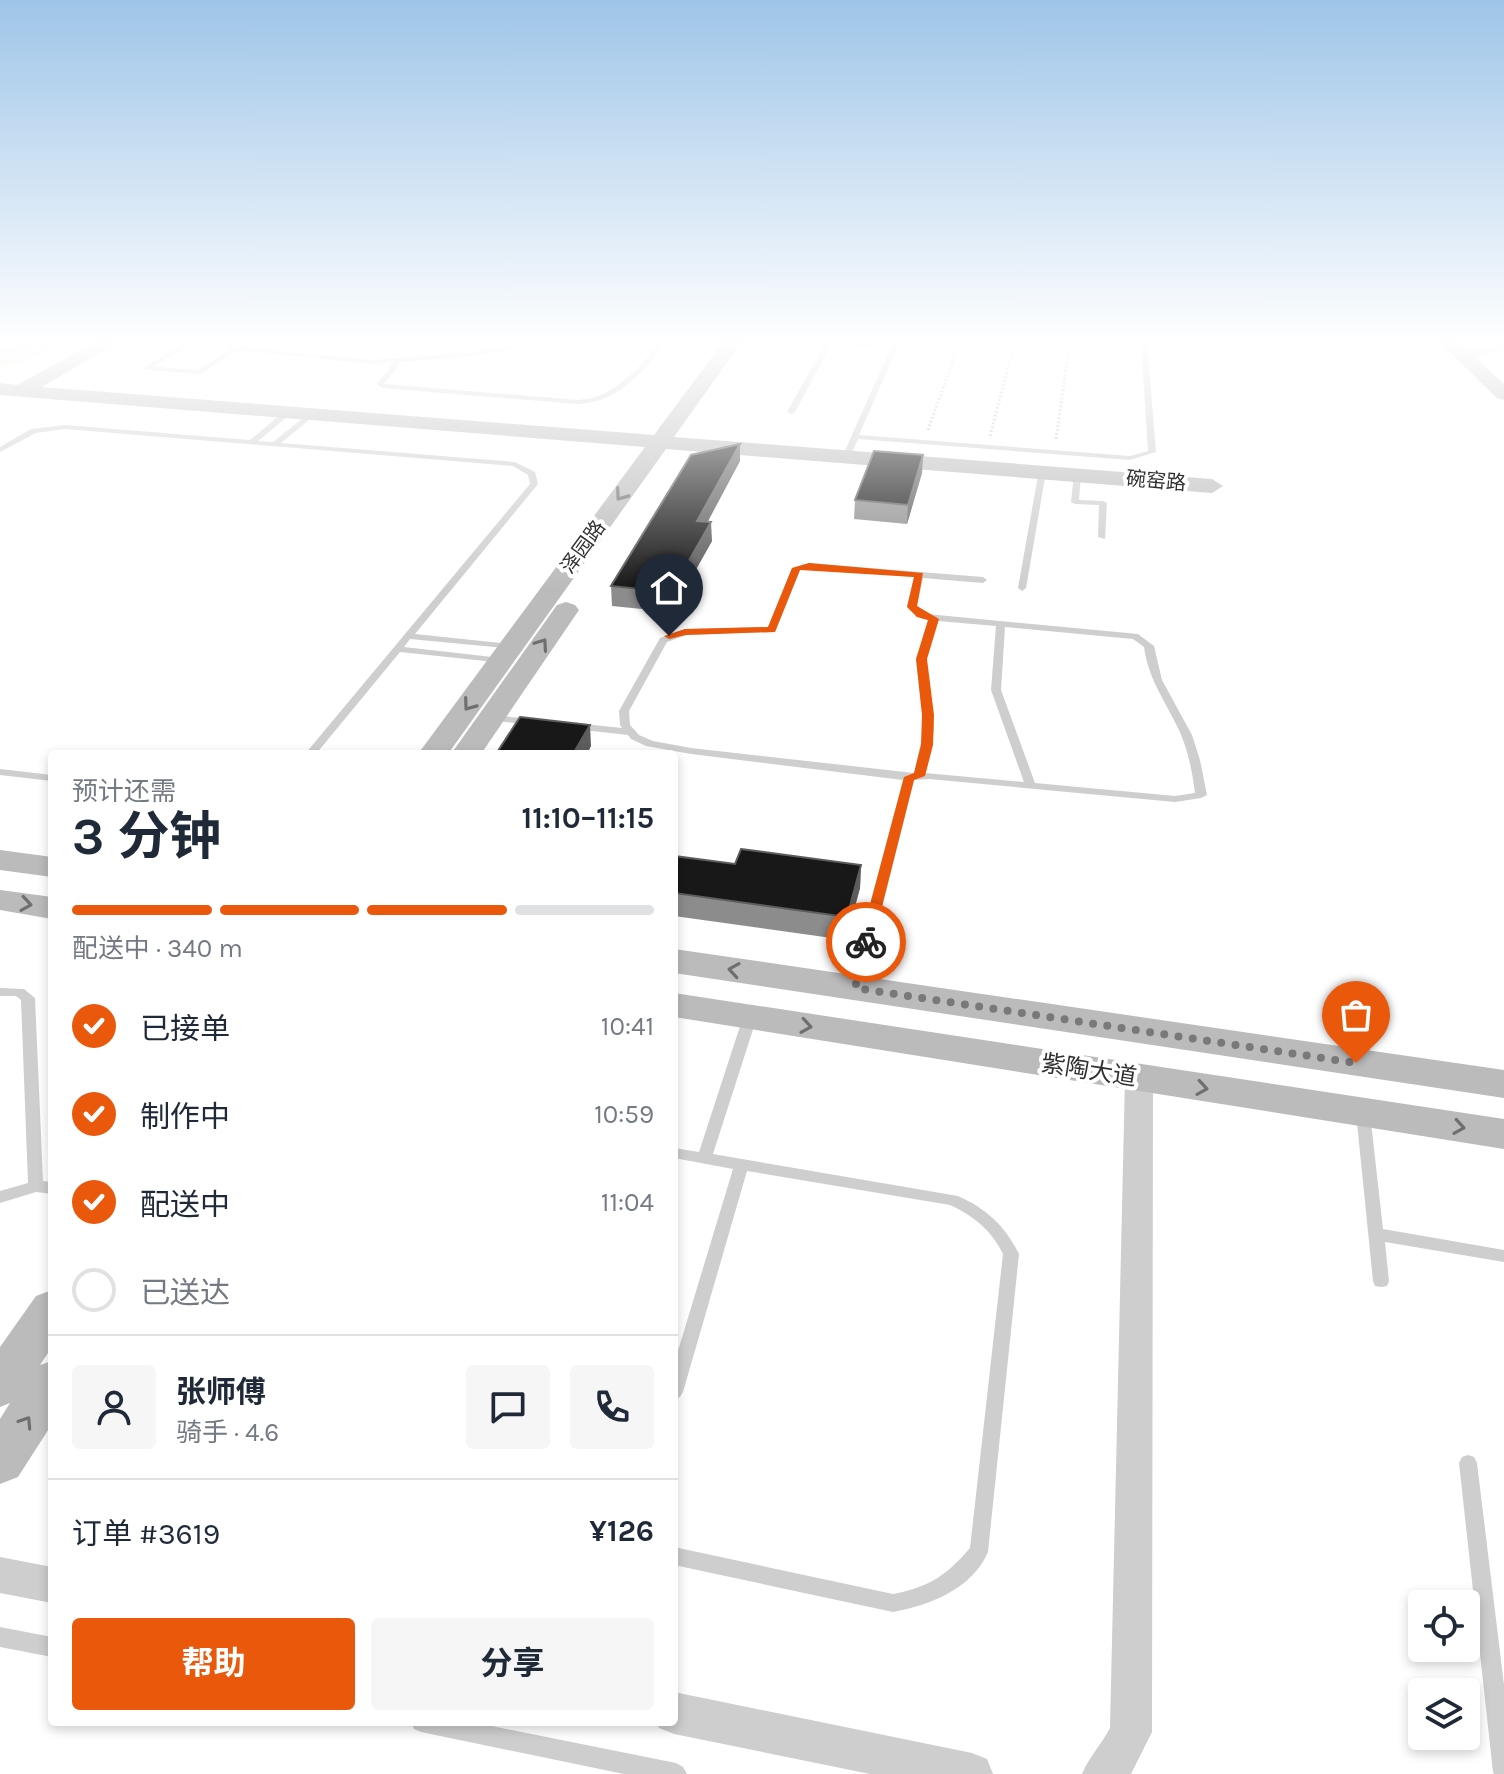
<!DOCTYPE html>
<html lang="zh">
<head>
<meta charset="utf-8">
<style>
	body { margin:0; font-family:Karla,"Noto Sans SC",sans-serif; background:#f6f6f7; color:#1f2937; height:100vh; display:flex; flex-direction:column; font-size:30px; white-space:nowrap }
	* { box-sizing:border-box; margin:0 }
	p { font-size:26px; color:#747a83 }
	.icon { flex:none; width:44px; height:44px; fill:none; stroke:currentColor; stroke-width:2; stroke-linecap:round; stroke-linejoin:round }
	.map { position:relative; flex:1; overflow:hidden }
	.drawer { position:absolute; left:48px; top:750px; width:630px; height:976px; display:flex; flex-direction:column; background:#fff; border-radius:8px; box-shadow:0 4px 12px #0003 }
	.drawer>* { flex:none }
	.buttons { position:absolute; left:1408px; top:1590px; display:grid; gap:16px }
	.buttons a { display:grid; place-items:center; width:72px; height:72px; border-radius:8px; background:#fff; box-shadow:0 4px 12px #0003; font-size:40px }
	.pin { position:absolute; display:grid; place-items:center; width:68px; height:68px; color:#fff; margin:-82px -34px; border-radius:50% 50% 50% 0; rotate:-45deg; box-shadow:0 0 8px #0007 }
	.pin .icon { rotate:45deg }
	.courier { position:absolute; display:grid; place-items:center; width:80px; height:80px; margin:-40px; border:6px solid #ea580c; border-radius:50%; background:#fff; color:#222; box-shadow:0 2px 10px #0007 }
	.summary em { font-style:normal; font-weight:700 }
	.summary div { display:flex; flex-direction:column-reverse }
	.summary { display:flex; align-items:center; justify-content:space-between; height:136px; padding:0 24px }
	h1 { font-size:52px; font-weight:700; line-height:60px }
	.bar { display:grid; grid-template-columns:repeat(4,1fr); gap:12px 8px; align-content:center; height:96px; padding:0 24px }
	.bar i { height:10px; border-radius:6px; background:#e0e1e3 }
	.bar .on { background:#ea580c }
	.bar p { grid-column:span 4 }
	.line { display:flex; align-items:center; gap:20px; padding:0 24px; border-top:2px solid #e0e1e3 }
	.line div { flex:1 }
	.round { display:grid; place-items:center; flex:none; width:84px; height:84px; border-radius:8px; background:#f6f6f7 }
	ol { padding:0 24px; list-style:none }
	li { display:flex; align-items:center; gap:24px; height:88px }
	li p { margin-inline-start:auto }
	li .icon { padding:8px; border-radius:50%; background:#ea580c; color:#fff; stroke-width:4 }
	li:last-child { color:#747a83 }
	li i { width:44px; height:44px; border:4px solid #e0e1e3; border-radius:50% }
	.primary-button { display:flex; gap:16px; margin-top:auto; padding:16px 24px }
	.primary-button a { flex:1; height:92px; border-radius:8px; background:#ea580c; color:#fff; font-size:32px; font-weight:700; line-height:92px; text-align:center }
	.primary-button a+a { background:#f6f6f7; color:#1f2937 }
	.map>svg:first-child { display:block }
	.green { fill:#e4e9de }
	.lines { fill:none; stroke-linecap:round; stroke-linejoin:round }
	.path { stroke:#c8c8c8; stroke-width:3; stroke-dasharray:2 2; stroke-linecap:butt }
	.lane { fill:#cecece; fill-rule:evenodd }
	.street { fill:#cecece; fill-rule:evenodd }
	.secondary { fill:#bbb; fill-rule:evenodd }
	.wall { fill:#8c8c8c }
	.shaded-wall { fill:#5d5d5d }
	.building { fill:#181818; stroke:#5d5d5d; stroke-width:2 }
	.oneway { stroke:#6f6f6f }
	.route { fill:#ea580c }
	.done { stroke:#797979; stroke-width:8; stroke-dasharray:0 14.4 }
	.labels { text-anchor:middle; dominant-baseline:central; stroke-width:8; stroke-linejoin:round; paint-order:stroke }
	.far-street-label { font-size:20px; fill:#313131; stroke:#fff }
	.street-label { font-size:24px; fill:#313131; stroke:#fff }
</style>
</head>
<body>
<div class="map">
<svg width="1504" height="1774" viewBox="0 0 1504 1774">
	<rect width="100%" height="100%" fill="#fff"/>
	<path class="green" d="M 55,341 L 65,341 L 22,364 L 0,367 L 0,346 L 39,349 Z"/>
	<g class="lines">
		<g class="path">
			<path d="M 928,430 L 960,341"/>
			<path d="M 990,436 L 1015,341"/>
			<path d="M 1056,439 L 1070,341"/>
		</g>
		<g class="lane">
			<path d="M 0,341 L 44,342 L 47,344 L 44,346 L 0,343 Z"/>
			<path d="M 189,341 L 196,341 L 153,367 L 199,370 L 232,348 L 213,341 L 221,341 L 242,347 L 372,360 L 464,353 L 540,341 L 552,341 L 549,343 L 464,357 L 400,362 L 399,366 L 384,384 L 578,400 C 587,399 595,398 603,394 C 622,386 650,358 659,341 L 665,341 C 657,359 628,388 610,396 C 600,401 589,403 578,404 L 382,388 L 377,384 L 394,362 L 372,364 L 238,350 L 200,374 L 146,370 L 143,368 Z"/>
			<path d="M 801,341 L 864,343 L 900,341 L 859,435 L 1130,456 L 1148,451 L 1141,341 L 1147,341 L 1156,452 L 1130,460 L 858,439 L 850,457 L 844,457 L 843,455 L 893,343 L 864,347 L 831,345 L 795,412 L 791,414 L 787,412 L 825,344 Z"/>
			<path d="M 287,409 L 294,411 L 258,441 L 273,442 L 312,411 L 315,411 L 315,415 L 281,443 L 515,462 L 535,472 L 538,484 L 415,634 L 511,644 L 516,647 L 514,649 L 410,639 L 404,647 L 501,658 L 504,659 L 504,663 L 400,652 L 316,754 L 305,754 L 530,484 L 528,475 L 513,466 L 65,429 L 36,433 L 0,452 L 0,447 L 31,429 L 65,425 L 250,440 Z"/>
			<path d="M 1039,470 L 1046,472 L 1026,588 L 1022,591 L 1018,588 Z"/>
			<path d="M 1074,473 L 1081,475 L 1079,500 L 1103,501 L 1107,503 L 1105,539 L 1098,537 L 1099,505 L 1075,504 L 1071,502 Z"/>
			<path d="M 809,563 L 983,577 L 987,580 L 983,583 L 923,578 L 917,606 L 927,614 L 1138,634 L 1154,646 L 1162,680 L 1192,735 L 1200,760 L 1207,795 L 1201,798 L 1175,802 L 929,779 L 914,780 L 862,988 L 860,991 L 850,991 L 848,988 L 903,780 L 691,754 L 646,746 L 631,739 L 628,735 L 574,729 L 569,726 L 574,723 L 622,728 L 620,725 L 619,711 L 660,638 L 685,629 L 768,627 L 792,568 ZM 809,569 L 914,577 L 907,607 L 922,619 L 929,620 L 916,659 L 924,729 L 914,773 L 691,748 L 653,741 L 639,735 L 630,725 L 629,711 L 667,642 L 686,635 L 775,632 L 800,570 ZM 938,621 L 996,626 L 991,690 L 1024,782 L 925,773 L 934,729 L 926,659 ZM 1005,627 L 1133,639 L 1144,647 C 1148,677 1163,698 1176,724 C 1187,745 1192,769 1195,793 L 1175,796 L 1035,783 L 1001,690 Z"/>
			<path d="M 491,715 L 532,719 L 537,722 L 532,725 L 487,720 L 486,718 Z"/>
			<path d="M 0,769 L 52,775 L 52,781 L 0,775 Z"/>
			<path d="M 0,988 L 24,989 L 35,998 L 43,1181 L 52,1182 L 52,1194 L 36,1192 L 0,1203 L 0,1191 L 28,1183 L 21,1000 L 16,996 L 0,996 Z"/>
			<path d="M 750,1013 L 755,1014 L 757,1017 L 713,1154 L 958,1196 C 987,1209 1005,1226 1019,1254 L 988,1552 C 972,1589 930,1605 893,1612 L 674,1565 L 674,1547 L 893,1594 C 929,1587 946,1576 970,1548 L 1003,1254 C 992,1231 974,1216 950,1205 L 747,1171 L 683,1392 L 680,1397 L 674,1399 L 674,1364 L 733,1169 L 674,1158 L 674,1148 L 699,1152 L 743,1017 L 745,1014 Z"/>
			<path d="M 1363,1108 L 1368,1109 L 1370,1113 L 1383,1229 L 1504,1250 L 1504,1262 L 1385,1242 L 1389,1281 L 1387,1286 L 1381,1287 L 1375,1286 L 1373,1281 L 1356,1113 L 1358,1109 Z"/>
			<path d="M 1468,1455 L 1474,1457 L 1477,1463 L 1504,1685 L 1504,1774 L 1494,1774 L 1493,1772 L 1459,1463 L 1462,1457 Z"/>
			<path d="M 0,1627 L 52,1637 L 52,1657 L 0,1647 Z"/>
			<path d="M 411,1722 L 472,1722 L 676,1763 L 683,1767 L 687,1774 L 624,1774 L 421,1732 L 414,1729 Z"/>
		</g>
		<g class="street">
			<path d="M 1504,341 L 1504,349 L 1465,361 L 1458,357 L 1477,346 Z"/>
			<path d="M 1139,1068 L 1149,1071 L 1153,1078 L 1152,1732 L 1131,1774 L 1082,1774 C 1089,1757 1101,1745 1110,1728 L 1125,1078 L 1129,1071 Z"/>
			<path d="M 0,1557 L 52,1567 L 52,1603 L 0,1593 Z"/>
			<path d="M 674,1692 L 972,1753 L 987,1759 L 993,1774 L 870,1774 L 674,1734 L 659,1728 L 657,1722 L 674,1722 Z"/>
		</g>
		<g class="secondary">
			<path d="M 97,341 L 119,341 L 42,387 L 654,435 L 724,341 L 742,341 L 674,437 L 1212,479 L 1223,486 L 1212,493 L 666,449 L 448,754 L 418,754 L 645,447 L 0,395 L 0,383 L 17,385 Z"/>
			<path d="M 1438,341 L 1457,341 L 1504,384 L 1504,400 L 1497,398 Z"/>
			<path d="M 566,602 L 575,605 L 579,610 L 481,754 L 451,754 L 557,605 Z"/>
			<path d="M 0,850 L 52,857 L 52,877 L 0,870 Z"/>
			<path d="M 0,890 L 52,897 L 52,919 L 0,910 Z"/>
			<path d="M 674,949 L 1504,1070 L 1504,1098 L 674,973 Z"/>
			<path d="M 674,993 L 1504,1119 L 1504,1149 L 674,1017 Z"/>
			<path d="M 52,1290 L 52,1347 L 40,1365 L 52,1361 L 52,1424 L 18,1477 L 0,1484 L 0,1419 L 10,1403 L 0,1407 L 0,1347 L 36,1296 Z"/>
		</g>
	</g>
	<g class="wall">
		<path d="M 923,455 L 922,473 L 907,524 L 854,519 L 855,500 Z"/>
		<path d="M 740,461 L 707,522 L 712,541 L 672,612 L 612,606 L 611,586 Z"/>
		<path d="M 674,844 L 678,856 L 735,864 L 861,865 L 860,888 L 846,940 L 674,916 Z"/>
	</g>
	<g class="shaded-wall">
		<path d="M 740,444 L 740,461 L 698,540 L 697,521 Z"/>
		<path d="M 923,455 L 922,473 L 907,524 L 908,505 Z"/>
		<path d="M 711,522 L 712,541 L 672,612 L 671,592 Z"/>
		<path d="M 590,725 L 591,746 L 587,754 L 573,754 Z"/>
		<path d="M 677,844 L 678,867 L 674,876 L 674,851 Z"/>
		<path d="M 861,865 L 860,888 L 846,940 L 847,917 Z"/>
	</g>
	<g class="building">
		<path d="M 740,444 L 697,521 L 711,522 L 671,592 L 611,586 L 691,455 Z"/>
		<path d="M 874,451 L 923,455 L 908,505 L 855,500 Z"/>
		<path d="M 520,717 L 590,725 L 573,754 L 496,754 Z"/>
		<path d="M 741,849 L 861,865 L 847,917 L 674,893 L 674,856 L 735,864 Z"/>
	</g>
	<defs><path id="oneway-chevron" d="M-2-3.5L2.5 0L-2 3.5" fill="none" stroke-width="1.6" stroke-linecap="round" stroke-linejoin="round" transform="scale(2)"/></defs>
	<g class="oneway">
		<use href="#oneway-chevron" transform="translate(621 495) rotate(126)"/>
		<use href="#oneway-chevron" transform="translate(542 644) rotate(-55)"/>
		<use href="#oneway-chevron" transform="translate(469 705) rotate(126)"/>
		<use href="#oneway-chevron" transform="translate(26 904) rotate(9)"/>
		<use href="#oneway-chevron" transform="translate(734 970) rotate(-171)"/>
		<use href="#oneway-chevron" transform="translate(806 1026) rotate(9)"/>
		<use href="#oneway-chevron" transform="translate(1202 1088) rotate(9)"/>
		<use href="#oneway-chevron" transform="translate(1459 1127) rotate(9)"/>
		<use href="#oneway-chevron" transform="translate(26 1422) rotate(-57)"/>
	</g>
	<linearGradient id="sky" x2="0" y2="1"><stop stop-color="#9ec5e8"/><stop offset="0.58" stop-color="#fff"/><stop offset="1" stop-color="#fff" stop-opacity="0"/></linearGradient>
	<rect width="1504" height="589" fill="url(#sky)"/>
	<path class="route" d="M 809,563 L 923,573 L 917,606 L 939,619 L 927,659 L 934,715 L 933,745 L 925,776 L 914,780 L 873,942 L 866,947 L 860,942 L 904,777 L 914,773 L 921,745 L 922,715 L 916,659 L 928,620 L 917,617 L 907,607 L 914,577 L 800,570 L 775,632 L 686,635 L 669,639 L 664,636 L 685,629 L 768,627 L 792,568 Z"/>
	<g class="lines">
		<path class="done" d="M 866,942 L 855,988 L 1356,1063"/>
	</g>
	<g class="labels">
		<g class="far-street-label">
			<text transform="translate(1156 481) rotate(5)">碗窑路</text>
			<text transform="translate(583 547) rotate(-54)">泽园路</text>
		</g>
		<g class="street-label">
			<text transform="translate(1089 1070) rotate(9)">紫陶大道</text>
		</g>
	</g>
</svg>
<div class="buttons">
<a><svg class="icon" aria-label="locate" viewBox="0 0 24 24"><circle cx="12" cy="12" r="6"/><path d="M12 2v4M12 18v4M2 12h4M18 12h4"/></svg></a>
<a><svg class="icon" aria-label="layers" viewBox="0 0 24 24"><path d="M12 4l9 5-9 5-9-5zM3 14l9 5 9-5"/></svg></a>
</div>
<div class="pin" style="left:1356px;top:1063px;background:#ea580c"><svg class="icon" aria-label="bag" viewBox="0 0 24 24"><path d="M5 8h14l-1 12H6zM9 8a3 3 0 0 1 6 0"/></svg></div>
<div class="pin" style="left:669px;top:636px;background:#1f2937"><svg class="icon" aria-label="home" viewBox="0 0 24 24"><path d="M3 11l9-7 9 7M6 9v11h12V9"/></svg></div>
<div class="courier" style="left:866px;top:942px"><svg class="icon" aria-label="bike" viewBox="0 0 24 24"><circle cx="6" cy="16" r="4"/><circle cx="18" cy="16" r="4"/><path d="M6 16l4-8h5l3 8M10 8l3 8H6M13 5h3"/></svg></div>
<section class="drawer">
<div class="summary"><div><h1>3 分钟</h1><p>预计还需</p></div><em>11:10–11:15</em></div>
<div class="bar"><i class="on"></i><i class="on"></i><i class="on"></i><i></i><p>配送中 · 340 m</p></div>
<ol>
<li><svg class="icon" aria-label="check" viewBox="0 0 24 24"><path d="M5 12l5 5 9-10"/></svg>已接单<p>10:41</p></li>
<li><svg class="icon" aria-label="check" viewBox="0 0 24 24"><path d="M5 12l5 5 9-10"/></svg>制作中<p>10:59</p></li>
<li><svg class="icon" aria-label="check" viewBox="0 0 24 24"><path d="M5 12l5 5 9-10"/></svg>配送中<p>11:04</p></li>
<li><i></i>已送达</li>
</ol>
<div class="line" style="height:144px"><a class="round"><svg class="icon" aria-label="person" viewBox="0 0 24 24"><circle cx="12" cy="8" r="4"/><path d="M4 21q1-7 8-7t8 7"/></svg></a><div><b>张师傅</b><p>骑手 · 4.6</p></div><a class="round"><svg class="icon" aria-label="chat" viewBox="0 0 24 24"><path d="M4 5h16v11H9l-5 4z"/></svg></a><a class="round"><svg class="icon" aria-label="phone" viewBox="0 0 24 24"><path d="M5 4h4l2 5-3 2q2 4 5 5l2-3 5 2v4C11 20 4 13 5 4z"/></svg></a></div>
<div class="line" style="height:104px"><div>订单 #3619</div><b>¥126</b></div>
<div class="primary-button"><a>帮助</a><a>分享</a></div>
</section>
</div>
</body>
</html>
